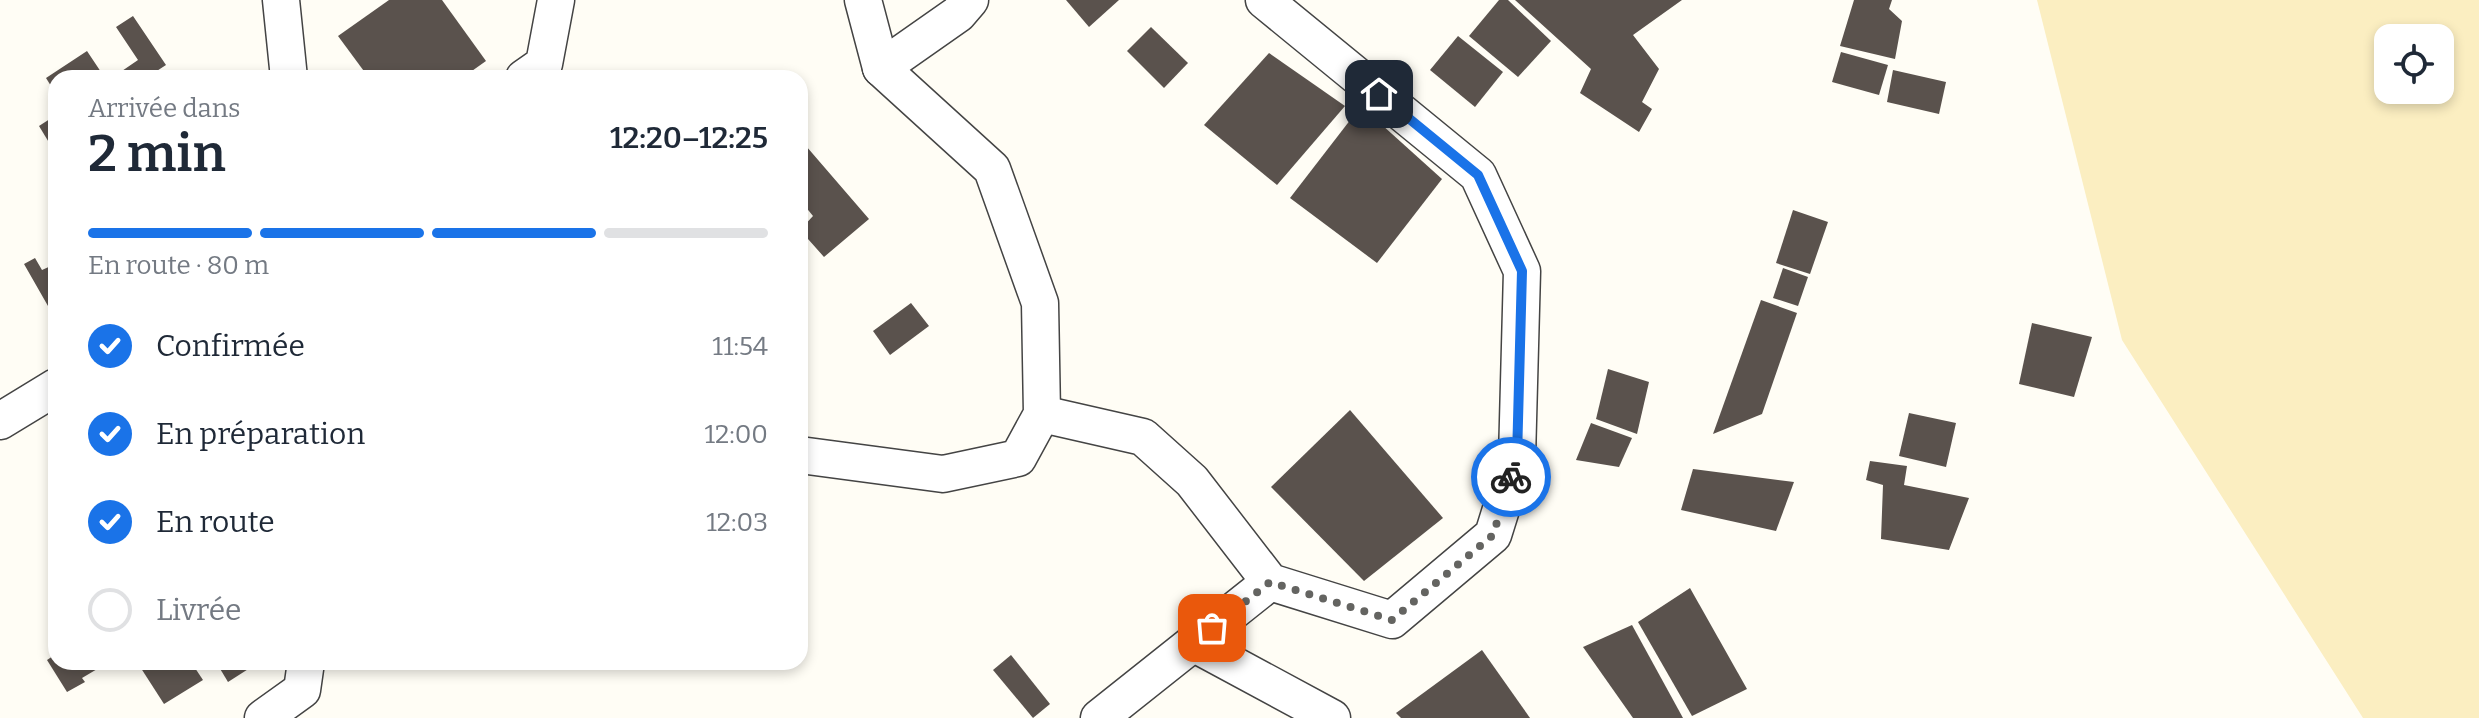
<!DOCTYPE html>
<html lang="fr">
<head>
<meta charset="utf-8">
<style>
	body { margin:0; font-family:Bitter,serif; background:#f2f2f3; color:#1f2937; height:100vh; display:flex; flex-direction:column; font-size:30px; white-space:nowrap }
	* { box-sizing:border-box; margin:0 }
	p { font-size:26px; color:#747a83 }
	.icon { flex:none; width:44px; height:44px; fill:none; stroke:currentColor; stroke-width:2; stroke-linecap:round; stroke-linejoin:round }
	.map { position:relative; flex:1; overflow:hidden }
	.panel { position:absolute; left:48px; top:70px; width:760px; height:600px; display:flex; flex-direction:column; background:#fff; border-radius:24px; box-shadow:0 4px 12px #0003 }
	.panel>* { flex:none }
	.fabs { position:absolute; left:2374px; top:24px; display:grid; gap:16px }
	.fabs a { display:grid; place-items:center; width:80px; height:80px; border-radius:16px; background:#fff; box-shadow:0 4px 12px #0003; font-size:40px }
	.pin { position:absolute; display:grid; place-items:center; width:68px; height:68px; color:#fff; margin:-34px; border-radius:16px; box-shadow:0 4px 12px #0006 }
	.courier { position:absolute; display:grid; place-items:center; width:80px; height:80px; margin:-40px; border:6px solid #1a73e8; border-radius:50%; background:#fff; color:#222; box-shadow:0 2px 10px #0007 }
	.summary em { font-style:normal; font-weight:600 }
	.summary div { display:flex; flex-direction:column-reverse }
	.summary { display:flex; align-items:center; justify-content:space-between; height:136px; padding:0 40px }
	h1 { font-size:52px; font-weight:600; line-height:60px }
	.bar { display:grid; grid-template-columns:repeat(4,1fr); gap:12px 8px; align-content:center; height:96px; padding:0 40px }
	.bar i { height:10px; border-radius:6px; background:#e0e1e3 }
	.bar .current { background:#1a73e8 }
	.bar p { grid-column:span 4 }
	ol { padding:0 40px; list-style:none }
	li { display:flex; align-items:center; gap:24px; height:88px }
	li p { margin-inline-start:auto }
	li .icon { padding:8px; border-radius:50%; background:#1a73e8; color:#fff; stroke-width:4 }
	li:last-child { color:#747a83 }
	li i { width:44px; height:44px; border:4px solid #e0e1e3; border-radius:50% }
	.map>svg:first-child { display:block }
	.sand { fill:#fbeec1; fill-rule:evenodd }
	.building { fill:#5a524d }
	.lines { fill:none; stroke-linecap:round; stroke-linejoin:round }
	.minor-casing { stroke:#444; stroke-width:39 }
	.minor { stroke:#fff; stroke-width:36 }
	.done { stroke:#646461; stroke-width:8; stroke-dasharray:0 14.4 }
	.route { stroke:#1a73e8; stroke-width:10 }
</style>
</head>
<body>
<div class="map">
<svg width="2479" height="718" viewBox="0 0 2479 718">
	<rect width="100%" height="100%" fill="#fffdf5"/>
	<path class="sand" d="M 2037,0 L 2479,0 L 2479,718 L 2363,718 L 2122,340 ZM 2388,38 L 2440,38 L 2440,90 L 2388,90 Z"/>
	<g class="building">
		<path d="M 389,0 L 442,0 L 486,61 L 462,78 L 369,78 L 338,36 Z"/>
		<path d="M 1066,0 L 1119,0 L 1089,27 Z"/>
		<path d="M 1499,0 L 1508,0 L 1551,41 L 1518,77 L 1469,36 Z"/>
		<path d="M 1515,0 L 1682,0 L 1633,35 L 1659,69 L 1642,102 L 1652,109 L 1639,132 L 1580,93 L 1591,69 Z"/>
		<path d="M 1854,0 L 1892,0 L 1889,9 L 1902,21 L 1895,59 L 1840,46 Z"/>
		<path d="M 133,16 L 166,65 L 146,78 L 122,78 L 119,73 L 138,60 L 116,27 Z"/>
		<path d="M 1151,27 L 1188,63 L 1164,88 L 1127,51 Z"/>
		<path d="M 1458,36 L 1503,72 L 1475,107 L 1430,70 Z"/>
		<path d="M 87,51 L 105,78 L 56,78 L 56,94 L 46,78 Z"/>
		<path d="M 1841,52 L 1888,65 L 1879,95 L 1832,82 Z"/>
		<path d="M 1269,53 L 1345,106 L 1277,185 L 1204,125 Z"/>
		<path d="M 1893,70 L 1946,82 L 1939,114 L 1887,102 Z"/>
		<path d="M 1361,106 L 1442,179 L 1377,263 L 1290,198 Z"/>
		<path d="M 56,115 L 56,154 L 39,126 Z"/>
		<path d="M 800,139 L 869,219 L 824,257 L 800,230 L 813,216 L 800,200 Z"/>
		<path d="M 1793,210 L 1828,222 L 1810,274 L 1776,263 Z"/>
		<path d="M 35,258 L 42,270 L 53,265 L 56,270 L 56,320 L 24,264 Z"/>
		<path d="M 1783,268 L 1808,277 L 1798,306 L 1773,298 Z"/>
		<path d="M 1761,300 L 1797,313 L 1762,414 L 1713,434 Z"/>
		<path d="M 911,303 L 929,326 L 890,355 L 873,331 Z"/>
		<path d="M 2032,323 L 2092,337 L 2074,397 L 2019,384 Z"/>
		<path d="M 1608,369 L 1649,382 L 1637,434 L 1596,419 Z"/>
		<path d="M 1350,410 L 1443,518 L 1364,581 L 1271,487 Z"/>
		<path d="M 1909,413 L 1956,423 L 1946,467 L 1899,456 Z"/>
		<path d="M 1591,423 L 1632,438 L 1619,467 L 1576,460 Z"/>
		<path d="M 1870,461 L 1907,466 L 1904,485 L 1969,498 L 1949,550 L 1881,539 L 1883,485 L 1866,480 Z"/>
		<path d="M 1693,469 L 1794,482 L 1776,531 L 1681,510 Z"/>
		<path d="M 1690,588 L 1747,689 L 1692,716 L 1638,622 Z"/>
		<path d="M 1632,625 L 1683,718 L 1633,718 L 1583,647 Z"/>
		<path d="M 1482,650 L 1530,718 L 1401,718 L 1396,713 Z"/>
		<path d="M 56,654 L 56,662 L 109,662 L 82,678 L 85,682 L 67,692 L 47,660 Z"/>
		<path d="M 1011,655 L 1050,704 L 1033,718 L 993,670 Z"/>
		<path d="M 137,662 L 191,662 L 203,680 L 164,704 Z"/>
		<path d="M 216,662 L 251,662 L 253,666 L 228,682 Z"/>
	</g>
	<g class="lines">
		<defs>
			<g id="minor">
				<path d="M 281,0 L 289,78"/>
				<path d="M 881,68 L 958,14 L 970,0"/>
				<path d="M 524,78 L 544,64 L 556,0"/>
				<path d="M 1042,414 L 1143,437 L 1192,481 L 1270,582 L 1392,620 L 1493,535 L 1517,458 L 1522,271 L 1478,175 L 1264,0"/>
				<path d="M 0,421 L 56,387"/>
				<path d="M 800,455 L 943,474 L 1018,458 L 1042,414 L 1040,303 L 992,169 L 881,68 L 863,0"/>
				<path d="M 1193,643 L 1332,718"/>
				<path d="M 263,718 L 302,690 L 306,662"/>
				<path d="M 1099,718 L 1270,582"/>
			</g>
		</defs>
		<use href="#minor" class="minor-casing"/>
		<use href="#minor" class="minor"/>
	</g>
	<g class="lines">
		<path class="done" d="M 1212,628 L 1270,582 L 1392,620 L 1493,535 L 1511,477"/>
		<path class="route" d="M 1379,94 L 1478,175 L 1522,271 L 1517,458 L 1511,477"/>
	</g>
</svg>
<div class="fabs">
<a><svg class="icon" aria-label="locate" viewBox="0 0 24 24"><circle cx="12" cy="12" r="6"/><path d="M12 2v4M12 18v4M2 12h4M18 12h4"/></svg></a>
</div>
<div class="pin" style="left:1212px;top:628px;background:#ea580c"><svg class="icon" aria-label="bag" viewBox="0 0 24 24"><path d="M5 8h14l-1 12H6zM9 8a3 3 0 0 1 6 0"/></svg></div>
<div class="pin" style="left:1379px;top:94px;background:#1f2937"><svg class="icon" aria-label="home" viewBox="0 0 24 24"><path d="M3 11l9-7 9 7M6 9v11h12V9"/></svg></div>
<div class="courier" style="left:1511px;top:477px"><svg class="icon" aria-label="bike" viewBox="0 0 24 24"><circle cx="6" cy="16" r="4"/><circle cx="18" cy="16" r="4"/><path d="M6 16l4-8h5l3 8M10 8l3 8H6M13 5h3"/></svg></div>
<section class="panel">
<div class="summary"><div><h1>2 min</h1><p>Arrivée dans</p></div><em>12:20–12:25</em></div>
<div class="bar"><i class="current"></i><i class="current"></i><i class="current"></i><i></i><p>En route · 80 m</p></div>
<ol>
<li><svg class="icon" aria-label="check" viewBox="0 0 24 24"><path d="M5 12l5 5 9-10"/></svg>Confirmée<p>11:54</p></li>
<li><svg class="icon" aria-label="check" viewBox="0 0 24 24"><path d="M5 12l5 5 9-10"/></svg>En préparation<p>12:00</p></li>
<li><svg class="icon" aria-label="check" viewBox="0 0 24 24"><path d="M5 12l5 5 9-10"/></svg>En route<p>12:03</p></li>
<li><i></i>Livrée</li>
</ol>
</section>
</div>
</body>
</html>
